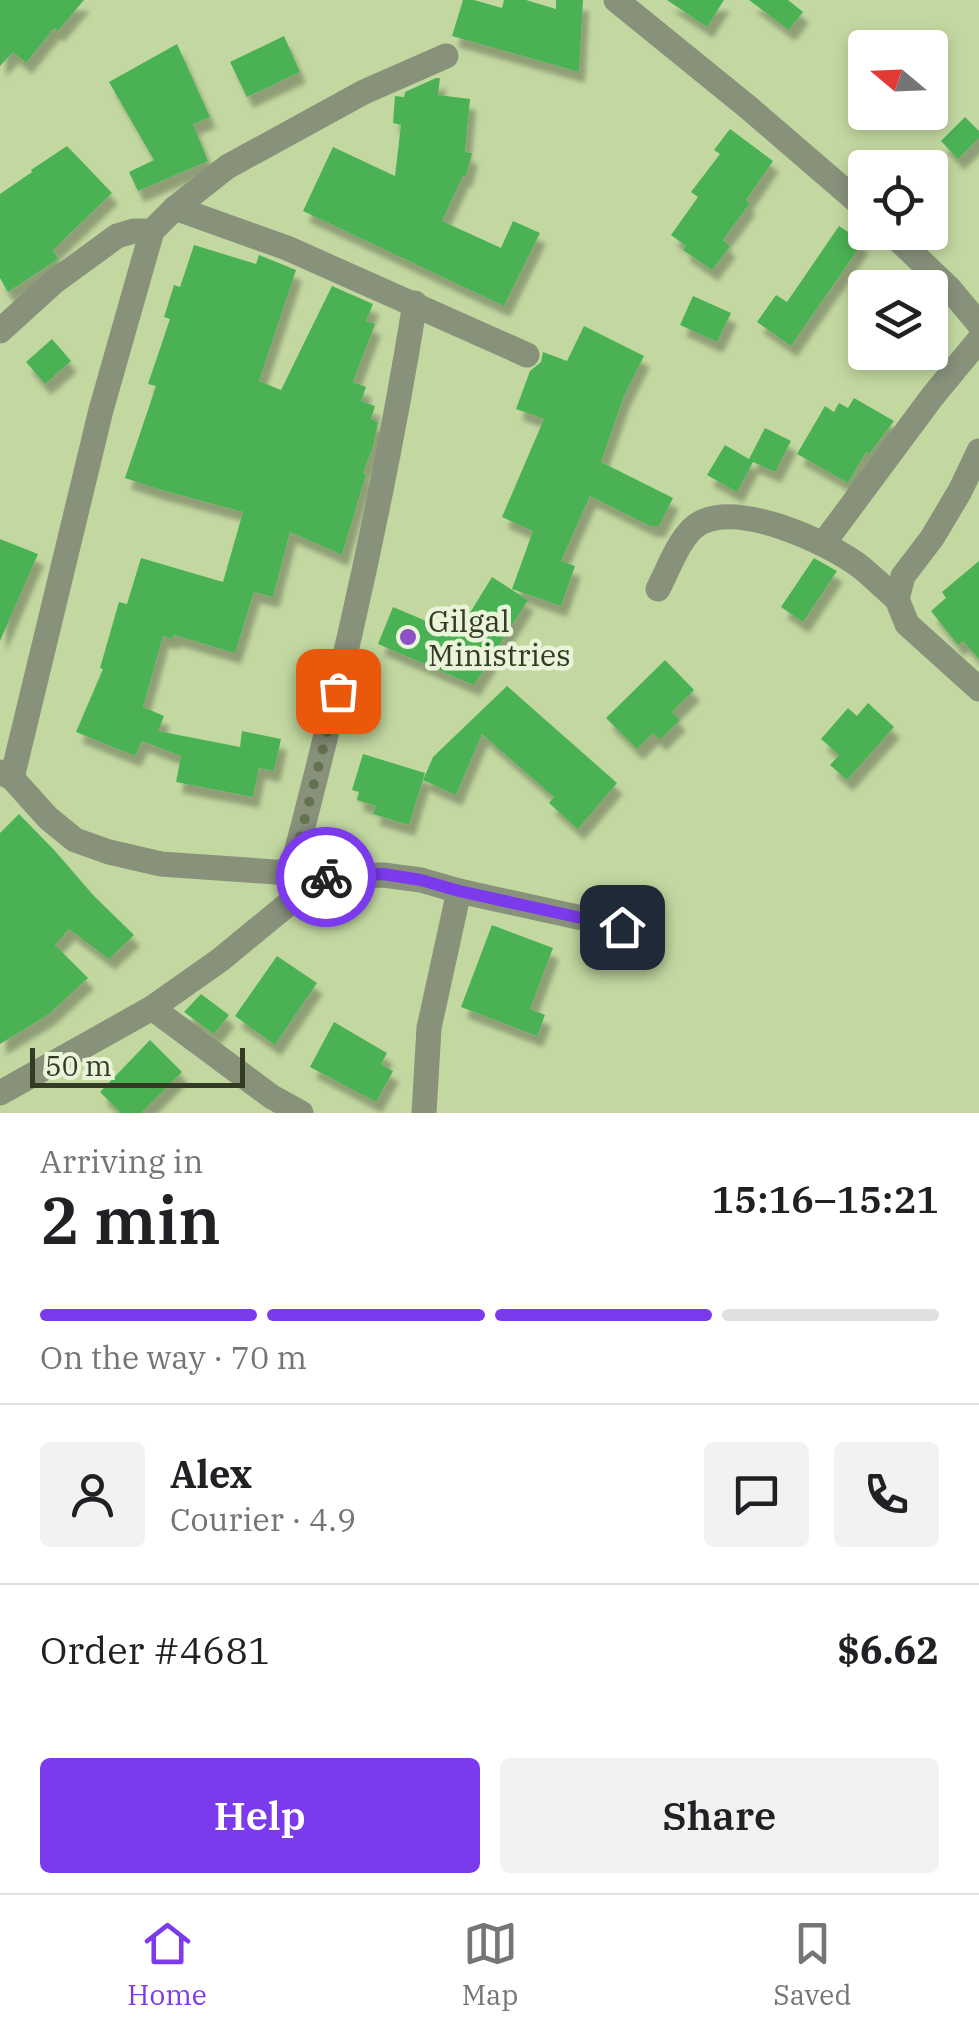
<!DOCTYPE html>
<html lang="en">
<head>
<meta charset="utf-8">
<style>
	body { margin:0; font-family:"IBM Plex Serif",serif; background:#f2f2f2; color:#202124; height:100vh; display:flex; flex-direction:column; font-size:38px; white-space:nowrap }
	* { box-sizing:border-box; margin:0 }
	p { font-size:32px; color:#757577 }
	.icon { flex:none; width:55px; height:55px; fill:none; stroke:currentColor; stroke-width:2; stroke-linecap:round; stroke-linejoin:round }
	.map { position:relative; height:1113px; overflow:hidden }
	.details { display:flex; flex-direction:column; background:#fff; flex:1 }
	.details>* { flex:none }
	.needle { width:65px; rotate:289deg }
	.tools { position:absolute; left:848px; top:30px; display:grid; gap:20px }
	.tools a { display:grid; place-items:center; width:100px; height:100px; border-radius:10px; background:#fff; box-shadow:0 5px 15px #0003; font-size:50px }
	.scale { position:absolute; left:30px; bottom:25px; width:215px; box-sizing:border-box; padding-left:10px; border:5px solid #333b25; border-top:0; font-size:28px; line-height:35px; white-space:nowrap; color:#333b25; -webkit-text-stroke:8px #e9f4d9; paint-order:stroke }
	.pin { position:absolute; display:grid; place-items:center; width:85px; height:85px; color:#fff; margin:-42px; border-radius:20px; box-shadow:0 5px 15px #0006 }
	.courier { position:absolute; display:grid; place-items:center; width:100px; height:100px; margin:-50px; border:8px solid #7c3aed; border-radius:50%; background:#fff; color:#222; box-shadow:0 2px 12px #0007 }
	.head em { font-style:normal; font-weight:600 }
	.head div { display:flex; flex-direction:column-reverse }
	.head { display:flex; align-items:center; justify-content:space-between; height:170px; padding:0 40px }
	h1 { font-size:65px; font-weight:600; line-height:75px }
	.bar { display:grid; grid-template-columns:repeat(4,1fr); gap:15px 10px; align-content:center; height:120px; padding:0 40px }
	.bar i { height:12px; border-radius:8px; background:#e0e0e0 }
	.bar .on { background:#7c3aed }
	.bar p { grid-column:span 4 }
	.line { display:flex; align-items:center; gap:25px; padding:0 40px; border-top:2px solid #e0e0e0 }
	.line div { flex:1 }
	.round { display:grid; place-items:center; flex:none; width:105px; height:105px; border-radius:10px; background:#f2f2f2 }
	.button { display:flex; gap:20px; margin-top:auto; padding:20px 40px }
	.button a { flex:1; height:115px; border-radius:10px; background:#7c3aed; color:#fff; font-size:40px; font-weight:600; line-height:115px; text-align:center }
	.button a+a { background:#f2f2f2; color:#202124 }
	.dock { display:flex; justify-content:space-around; align-items:center; height:140px; border-top:2px solid #e0e0e0; background:#fff; font-size:28px; color:#757577 }
	.dock a { display:grid; justify-items:center; gap:5px }
	.dock .on { color:#7c3aed }
	.map>svg:first-child { display:block }
	.building { fill:#4cb155; filter:url(#shadow) }
	.lines { fill:none; stroke-linecap:round; stroke-linejoin:round }
	.minor { stroke:#88927b; stroke-width:25 }
	.done { stroke:#657250; stroke-width:10; stroke-dasharray:0 18 }
	.route { stroke:#7c3aed; stroke-width:12 }
	.poi-dot { fill:#8d50c6; stroke:#e9f4d9; stroke-width:4 }
	.labels { text-anchor:middle; dominant-baseline:central; stroke-width:9; stroke-linejoin:round; paint-order:stroke }
	.poi-label { font-size:30px; fill:#333b25; stroke:#e9f4d9; text-anchor:start }
</style>
</head>
<body>
<div class="map">
<svg width="979" height="1113" viewBox="0 0 979 1113">
	<defs>
		<filter id="shadow"><feDropShadow dx="6" dy="11" stdDeviation="2.5" flood-color="#0004"/></filter>
	</defs>
	<rect width="100%" height="100%" fill="#c3d8a1"/>
	<g class="building">
		<path d="M 0,0 L 84,0 L 58,31 L 54,28 L 26,63 L 13,52 L 0,66 Z"/>
		<path d="M 463,0 L 474,0 L 502,8 L 504,0 L 526,0 L 556,9 L 556,0 L 583,0 L 579,72 L 452,36 Z"/>
		<path d="M 667,0 L 724,0 L 707,27 Z"/>
		<path d="M 749,0 L 788,0 L 803,12 L 789,30 Z"/>
		<path d="M 284,36 L 300,72 L 247,97 L 230,62 Z"/>
		<path d="M 177,44 L 210,117 L 193,124 L 208,161 L 138,191 L 129,172 L 154,160 L 109,82 Z"/>
		<path d="M 436,78 L 440,78 L 438,95 L 470,99 L 465,152 L 472,153 L 466,176 L 463,176 L 442,221 L 501,248 L 513,221 L 540,233 L 504,306 L 303,211 L 333,147 L 395,176 L 401,125 L 393,123 L 395,96 L 404,97 L 405,92 Z"/>
		<path d="M 965,117 L 979,131 L 979,138 L 958,159 L 941,141 Z"/>
		<path d="M 730,129 L 773,161 L 746,200 L 750,203 L 723,240 L 730,246 L 712,270 L 683,250 L 686,246 L 671,235 L 698,197 L 691,192 L 720,154 L 714,150 Z"/>
		<path d="M 67,146 L 112,193 L 53,250 L 58,259 L 8,292 L 0,278 L 0,194 L 32,172 L 31,170 Z"/>
		<path d="M 839,226 L 863,242 L 791,346 L 757,322 L 776,295 L 787,302 Z"/>
		<path d="M 194,245 L 256,264 L 259,255 L 296,270 L 259,381 L 281,390 L 332,286 L 373,304 L 366,321 L 375,324 L 353,382 L 366,387 L 361,401 L 375,406 L 371,419 L 378,422 L 373,447 L 363,473 L 366,474 L 342,555 L 290,532 L 273,597 L 254,592 L 235,653 L 174,635 L 172,639 L 163,636 L 143,707 L 164,716 L 158,731 L 240,747 L 242,731 L 281,739 L 274,771 L 259,768 L 253,797 L 176,782 L 181,756 L 142,741 L 135,756 L 76,732 L 103,669 L 100,668 L 119,602 L 127,604 L 141,558 L 223,582 L 243,512 L 158,489 L 125,478 L 156,386 L 148,384 L 170,319 L 164,317 L 174,285 L 180,287 Z"/>
		<path d="M 693,296 L 731,313 L 717,342 L 680,325 Z"/>
		<path d="M 584,326 L 644,356 L 624,396 L 601,462 L 673,498 L 659,526 L 650,526 L 590,496 L 561,561 L 575,566 L 561,606 L 512,589 L 533,531 L 502,517 L 544,419 L 516,409 L 530,371 L 541,362 L 543,352 L 567,361 Z"/>
		<path d="M 52,339 L 71,361 L 45,384 L 26,362 Z"/>
		<path d="M 854,398 L 894,421 L 869,454 L 866,452 L 848,483 L 797,454 L 825,406 L 834,412 L 839,403 L 848,408 Z"/>
		<path d="M 765,428 L 791,441 L 775,472 L 753,462 L 737,492 L 707,475 L 725,445 L 749,459 Z"/>
		<path d="M 0,539 L 38,554 L 0,641 Z"/>
		<path d="M 814,558 L 837,571 L 803,622 L 781,607 Z"/>
		<path d="M 979,561 L 979,659 L 963,641 L 958,645 L 931,611 L 946,598 L 942,592 Z"/>
		<path d="M 492,577 L 528,600 L 474,685 L 378,644 L 393,607 L 457,634 Z"/>
		<path d="M 665,660 L 694,690 L 672,712 L 680,720 L 660,740 L 653,733 L 637,749 L 606,718 Z"/>
		<path d="M 507,686 L 617,783 L 578,829 L 549,803 L 554,797 L 482,734 L 456,795 L 423,780 L 433,757 Z"/>
		<path d="M 868,703 L 894,727 L 847,780 L 830,765 L 839,755 L 821,739 L 848,708 L 857,716 Z"/>
		<path d="M 363,754 L 425,773 L 409,825 L 373,814 L 376,806 L 357,800 L 359,792 L 352,790 Z"/>
		<path d="M 19,814 L 55,851 L 93,895 L 134,935 L 109,959 L 69,929 L 55,945 L 88,978 L 49,1014 L 0,1044 L 0,833 Z"/>
		<path d="M 492,925 L 553,948 L 530,1009 L 545,1015 L 537,1036 L 461,1007 Z"/>
		<path d="M 277,956 L 317,983 L 275,1045 L 235,1016 Z"/>
		<path d="M 201,994 L 229,1015 L 214,1034 L 184,1012 Z"/>
		<path d="M 334,1022 L 387,1053 L 381,1064 L 393,1071 L 376,1102 L 310,1067 Z"/>
		<path d="M 150,1040 L 182,1072 L 141,1113 L 121,1113 L 100,1092 Z"/>
	</g>
	<g class="lines">
		<g class="minor">
			<path d="M 616,0 L 749,108 L 865,208"/>
			<path d="M 175,208 L 287,248 L 527,355"/>
			<path d="M 890,232 L 949,288 L 979,324"/>
			<path d="M 0,331 L 54,282 L 117,236 L 134,231 L 152,231"/>
			<path d="M 979,451 L 960,491 L 932,538 L 903,576 L 897,599 L 907,624 L 979,689"/>
			<path d="M 823,544 L 932,397 L 979,340"/>
			<path d="M 658,589 C 668,570 677,544 692,529 C 728,494 830,543 862,568 C 874,578 885,589 897,599"/>
			<path d="M 0,772 L 12,778 L 48,818 L 75,840 L 109,852 L 161,864 L 304,874"/>
			<path d="M 12,778 L 101,410 L 152,231 L 175,208 L 227,167 L 364,92 L 446,56"/>
			<path d="M 291,872 C 341,684 384,496 415,303"/>
			<path d="M 152,1008 L 272,1097 L 301,1113"/>
			<path d="M 0,1093 L 152,1008 L 220,960 L 321,877 L 383,875 L 421,880 L 459,891 L 623,927"/>
			<path d="M 424,1113 L 429,1028 L 459,891"/>
		</g>
	</g>
	<g class="lines">
		<path class="done" d="M 326,877 L 291,872 L 338,691"/>
		<path class="route" d="M 326,877 L 383,874 L 421,880 L 459,891 L 622,927"/>
	</g>
	<circle class="poi-dot" cx="408" cy="637" r="10"/>
	<g class="labels">
		<g class="poi-label">
			<text x="428" y="620">Gilgal<tspan x="428" dy="34">Ministries</tspan></text>
		</g>
	</g>
</svg>
<div class="tools">
<a><svg class="needle" viewBox="-14 -14 28 28"><path d="M0-13l5 13h-10z" fill="#e53935"/><path d="M0 13l5-13h-10z" fill="#757577"/></svg></a>
<a><svg class="icon" aria-label="locate" viewBox="0 0 24 24"><circle cx="12" cy="12" r="6"/><path d="M12 2v4M12 18v4M2 12h4M18 12h4"/></svg></a>
<a><svg class="icon" aria-label="layers" viewBox="0 0 24 24"><path d="M12 4l9 5-9 5-9-5zM3 14l9 5 9-5"/></svg></a>
</div>
<div class="scale">50 m</div>
<div class="pin" style="left:338px;top:691px;background:#ea580c"><svg class="icon" aria-label="bag" viewBox="0 0 24 24"><path d="M5 8h14l-1 12H6zM9 8a3 3 0 0 1 6 0"/></svg></div>
<div class="pin" style="left:622px;top:927px;background:#1f2937"><svg class="icon" aria-label="home" viewBox="0 0 24 24"><path d="M3 11l9-7 9 7M6 9v11h12V9"/></svg></div>
<div class="courier" style="left:326px;top:877px"><svg class="icon" aria-label="bike" viewBox="0 0 24 24"><circle cx="6" cy="16" r="4"/><circle cx="18" cy="16" r="4"/><path d="M6 16l4-8h5l3 8M10 8l3 8H6M13 5h3"/></svg></div>
</div>
<section class="details">
<div class="head"><div><h1>2 min</h1><p>Arriving in</p></div><em>15:16–15:21</em></div>
<div class="bar"><i class="on"></i><i class="on"></i><i class="on"></i><i></i><p>On the way · 70 m</p></div>
<div class="line" style="height:180px"><a class="round"><svg class="icon" aria-label="person" viewBox="0 0 24 24"><circle cx="12" cy="8" r="4"/><path d="M4 21q1-7 8-7t8 7"/></svg></a><div><b>Alex</b><p>Courier · 4.9</p></div><a class="round"><svg class="icon" aria-label="chat" viewBox="0 0 24 24"><path d="M4 5h16v11H9l-5 4z"/></svg></a><a class="round"><svg class="icon" aria-label="phone" viewBox="0 0 24 24"><path d="M5 4h4l2 5-3 2q2 4 5 5l2-3 5 2v4C11 20 4 13 5 4z"/></svg></a></div>
<div class="line" style="height:130px"><div>Order #4681</div><b>$6.62</b></div>
<div class="button"><a>Help</a><a>Share</a></div>
</section>
<nav class="dock">
<a class="on"><svg class="icon" aria-label="home" viewBox="0 0 24 24"><path d="M3 11l9-7 9 7M6 9v11h12V9"/></svg>Home</a>
<a><svg class="icon" aria-label="map" viewBox="0 0 24 24"><path d="M3 6l6-2 6 2 6-2v14l-6 2-6-2-6 2zM9 4v14M15 6v14"/></svg>Map</a>
<a><svg class="icon" aria-label="saved" viewBox="0 0 24 24"><path d="M7 4h10v16l-5-4-5 4z"/></svg>Saved</a>
</nav>
</body>
</html>
